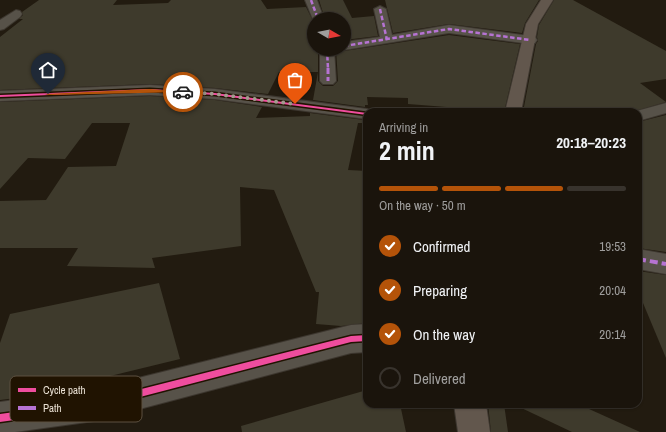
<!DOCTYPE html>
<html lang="en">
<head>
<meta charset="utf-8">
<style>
	body { margin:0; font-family:"Archivo Narrow",sans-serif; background:#231d15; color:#f1f3f6; height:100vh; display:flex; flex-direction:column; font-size:15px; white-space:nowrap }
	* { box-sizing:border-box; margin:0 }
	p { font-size:13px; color:#9f9e9d }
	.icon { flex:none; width:22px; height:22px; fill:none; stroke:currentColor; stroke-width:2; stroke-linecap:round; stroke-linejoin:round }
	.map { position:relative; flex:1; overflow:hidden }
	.drawer { position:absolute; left:363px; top:108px; width:279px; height:300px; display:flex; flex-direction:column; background:#1a140c; border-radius:12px; box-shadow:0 1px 3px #0004,0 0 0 1px #38332d }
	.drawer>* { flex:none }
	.needle { width:26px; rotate:99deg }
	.controls { position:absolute; left:307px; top:12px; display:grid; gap:8px }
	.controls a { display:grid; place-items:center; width:44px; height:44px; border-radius:50%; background:#1a140c; box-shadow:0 1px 3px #0004,0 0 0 1px #38332d; font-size:20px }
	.pin { position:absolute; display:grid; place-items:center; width:34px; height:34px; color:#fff; margin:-41px -17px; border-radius:50% 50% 50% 0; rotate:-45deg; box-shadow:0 0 4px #0007 }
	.pin .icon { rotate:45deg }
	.courier { position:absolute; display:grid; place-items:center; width:40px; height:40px; margin:-20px; border:3px solid #b45309; border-radius:50%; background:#fff; color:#222; box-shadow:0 1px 5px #0007 }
	.summary em { font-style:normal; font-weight:700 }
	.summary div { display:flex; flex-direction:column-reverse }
	.summary { display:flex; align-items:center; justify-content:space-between; height:68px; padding:0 16px }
	h1 { font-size:26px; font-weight:700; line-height:30px }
	.bar { display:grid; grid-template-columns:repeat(4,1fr); gap:6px 4px; align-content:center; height:48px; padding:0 16px }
	.bar i { height:5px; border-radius:3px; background:#38332d }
	.bar .current { background:#b45309 }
	.bar p { grid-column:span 4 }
	ol { padding:0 16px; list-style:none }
	li { display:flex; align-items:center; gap:12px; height:44px }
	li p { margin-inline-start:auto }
	li .icon { padding:4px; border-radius:50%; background:#b45309; color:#fff; stroke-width:4 }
	li:last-child { color:#9f9e9d }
	li i { width:22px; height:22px; border:2px solid #38332d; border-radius:50% }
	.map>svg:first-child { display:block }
	.building { fill:#3e3a2c }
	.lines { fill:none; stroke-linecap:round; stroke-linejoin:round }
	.minor-casing { stroke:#3c362e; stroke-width:2 }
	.major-casing { stroke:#3c362e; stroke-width:2 }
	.minor { fill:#575249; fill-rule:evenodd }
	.major { fill:#62574d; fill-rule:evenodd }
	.quiet-far2 { stroke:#b673d3; stroke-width:2.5; stroke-dasharray:4.5 2.5; stroke-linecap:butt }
	.quiet-far1 { stroke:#b673d3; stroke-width:3; stroke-dasharray:6 3; stroke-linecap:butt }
	.quiet { stroke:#b673d3; stroke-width:4; stroke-dasharray:8 4; stroke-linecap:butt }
	.cycleway-casing { stroke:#201301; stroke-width:3 }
	.cycleway { fill:#ef4d9e; fill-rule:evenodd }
	.route { fill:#b45309 }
	.done { stroke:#a39b8f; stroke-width:4; stroke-dasharray:0 7.2 }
	.key { fill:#201301; stroke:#5c5040; stroke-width:1 }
	.key-label { font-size:11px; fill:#e9e0d3 }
</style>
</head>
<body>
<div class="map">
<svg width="666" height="432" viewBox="0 0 666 432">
	<rect width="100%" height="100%" fill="#221b10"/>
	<g class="building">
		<path d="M 39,0 L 117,0 L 113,5 L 168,3 L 171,0 L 261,0 L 267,9 L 306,7 L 314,23 L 314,49 L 318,49 L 318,81 L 323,86 L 333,86 L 338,81 L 336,49 L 344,51 L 449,35 L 520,44 L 504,112 L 472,112 L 472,109 L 408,104 L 408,98 L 367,97 L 368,105 L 365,105 L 365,107 L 313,100 L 318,72 L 279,72 L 268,94 L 215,88 L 150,84 L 0,90 L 0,37 L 23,19 L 19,19 L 23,15 L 22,12 Z"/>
		<path d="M 319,0 L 343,0 L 352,18 L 374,16 L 378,36 L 344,40 L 344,19 L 325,19 Z"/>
		<path d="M 385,0 L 539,0 L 525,23 L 522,33 L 449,24 L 393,33 Z"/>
		<path d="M 554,0 L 573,0 L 666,51 L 666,79 L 640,83 L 666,102 L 632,112 L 523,112 L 536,44 L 538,41 L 537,37 L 539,25 Z"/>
		<path d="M 150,96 L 215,100 L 262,107 L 256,118 L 310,116 L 310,113 L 364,120 L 364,123 L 358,123 L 348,170 L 367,171 L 367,323 L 341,326 L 316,324 L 319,292 L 316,292 L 274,190 L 240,187 L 241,246 L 152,258 L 155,268 L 67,266 L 78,248 L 0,248 L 0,201 L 46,200 L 68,167 L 116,166 L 130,123 L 92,123 L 65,159 L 28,158 L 0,189 L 0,102 Z"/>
		<path d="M 666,115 L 666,252 L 638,248 L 638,122 Z"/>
		<path d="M 638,271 L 666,275 L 666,358 L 638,291 Z"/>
		<path d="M 159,283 L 180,359 L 24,397 L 0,400 L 0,343 L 10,314 Z"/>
		<path d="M 367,390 L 367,404 L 400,404 L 406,432 L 242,432 L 241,426 Z"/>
		<path d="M 488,404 L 504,404 L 508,432 L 491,432 Z"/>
		<path d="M 513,404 L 578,404 L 640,432 L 572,432 Z"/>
	</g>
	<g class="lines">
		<defs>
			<g id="minor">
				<path d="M 305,0 L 317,0 L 324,19 L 314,19 L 314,22 Z"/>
				<path d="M 380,6 L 386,9 L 392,35 L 449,25 L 530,36 L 535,37 L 537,40 L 535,43 L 530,44 L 449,33 L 344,50 L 340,49 L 344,49 L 344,42 L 380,37 L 374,9 Z"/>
				<path d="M 16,10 L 20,11 L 22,14 L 20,17 L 4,29 L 0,30 L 0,20 Z"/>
				<path d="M 320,49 L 334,49 L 336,81 L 333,84 L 323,84 L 320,81 Z"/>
				<path d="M 150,85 L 215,89 L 367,109 L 374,112 L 367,112 L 367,119 L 215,99 L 150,95 L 0,101 L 0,91 Z"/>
				<path d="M 666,103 L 666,113 L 638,121 L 638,112 L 633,112 Z"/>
				<path d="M 638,249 L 666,254 L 666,274 L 638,269 Z"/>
				<path d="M 367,324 L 367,352 L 351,353 L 94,421 L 15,432 L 0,432 L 0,402 L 94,389 L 351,325 Z"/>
			</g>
			<g id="major">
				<path d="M 541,0 L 553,0 L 538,24 L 521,112 L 505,112 L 526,24 Z"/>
				<path d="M 454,404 L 486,404 L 490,432 L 458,432 Z"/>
			</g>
		</defs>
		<use href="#minor" class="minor-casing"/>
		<use href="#major" class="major-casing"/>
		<use href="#minor" class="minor"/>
		<use href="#major" class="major"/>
		<g class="quiet-far2">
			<path d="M 311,0 L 318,19"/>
			<path d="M 380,9 L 387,40"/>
			<path d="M 344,46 L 449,29 L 530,40"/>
			<path d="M 327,49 L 328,69"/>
		</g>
		<path class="quiet-far1" d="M 328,68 L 328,81"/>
		<path class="quiet" d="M 638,259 L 666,264"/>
		<defs>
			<g id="cycleway">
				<path d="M 150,89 L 215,93 L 367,113 L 367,115 L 215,95 L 150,91 L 0,97 L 0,95 Z"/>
				<path d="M 367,335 L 367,341 L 351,342 L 94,409 L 0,422 L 0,414 L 94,401 L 351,336 Z"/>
			</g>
		</defs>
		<use href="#cycleway" class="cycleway-casing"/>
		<use href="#cycleway" class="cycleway"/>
	</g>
	<path class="route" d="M 150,89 L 186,92 L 48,95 L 45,94 Z"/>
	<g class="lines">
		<path class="done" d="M 183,92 L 215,94 L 295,104"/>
	</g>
	<rect x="10" y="376" width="132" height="46" rx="6" class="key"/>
	<rect x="18" y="388" width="18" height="4" fill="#ef4d9e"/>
	<rect x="18" y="406" width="18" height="4" fill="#b673d3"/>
	<g class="key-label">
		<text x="43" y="394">Cycle path</text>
		<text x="43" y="412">Path</text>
	</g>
</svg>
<div class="controls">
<a><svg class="needle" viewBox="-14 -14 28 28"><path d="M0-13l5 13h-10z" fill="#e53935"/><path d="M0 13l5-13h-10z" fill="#9f9e9d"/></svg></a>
</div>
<div class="pin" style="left:295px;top:104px;background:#ea580c"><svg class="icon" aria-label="bag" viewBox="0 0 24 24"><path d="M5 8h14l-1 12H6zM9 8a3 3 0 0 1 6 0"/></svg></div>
<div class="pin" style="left:48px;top:94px;background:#1f2937"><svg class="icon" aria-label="home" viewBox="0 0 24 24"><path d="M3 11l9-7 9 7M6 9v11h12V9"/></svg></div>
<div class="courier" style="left:183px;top:92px"><svg class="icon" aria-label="car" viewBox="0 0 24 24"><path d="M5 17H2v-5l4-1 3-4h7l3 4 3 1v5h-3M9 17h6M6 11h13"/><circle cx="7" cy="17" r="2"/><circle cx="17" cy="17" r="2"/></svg></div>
<section class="drawer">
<div class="summary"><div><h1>2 min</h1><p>Arriving in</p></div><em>20:18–20:23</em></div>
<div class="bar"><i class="current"></i><i class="current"></i><i class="current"></i><i></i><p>On the way · 50 m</p></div>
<ol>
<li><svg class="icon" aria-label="check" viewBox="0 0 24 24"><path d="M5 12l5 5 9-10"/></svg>Confirmed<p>19:53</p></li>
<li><svg class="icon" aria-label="check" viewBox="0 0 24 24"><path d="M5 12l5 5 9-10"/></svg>Preparing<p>20:04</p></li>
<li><svg class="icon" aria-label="check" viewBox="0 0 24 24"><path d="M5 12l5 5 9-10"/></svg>On the way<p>20:14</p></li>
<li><i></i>Delivered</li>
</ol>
</section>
</div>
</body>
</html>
